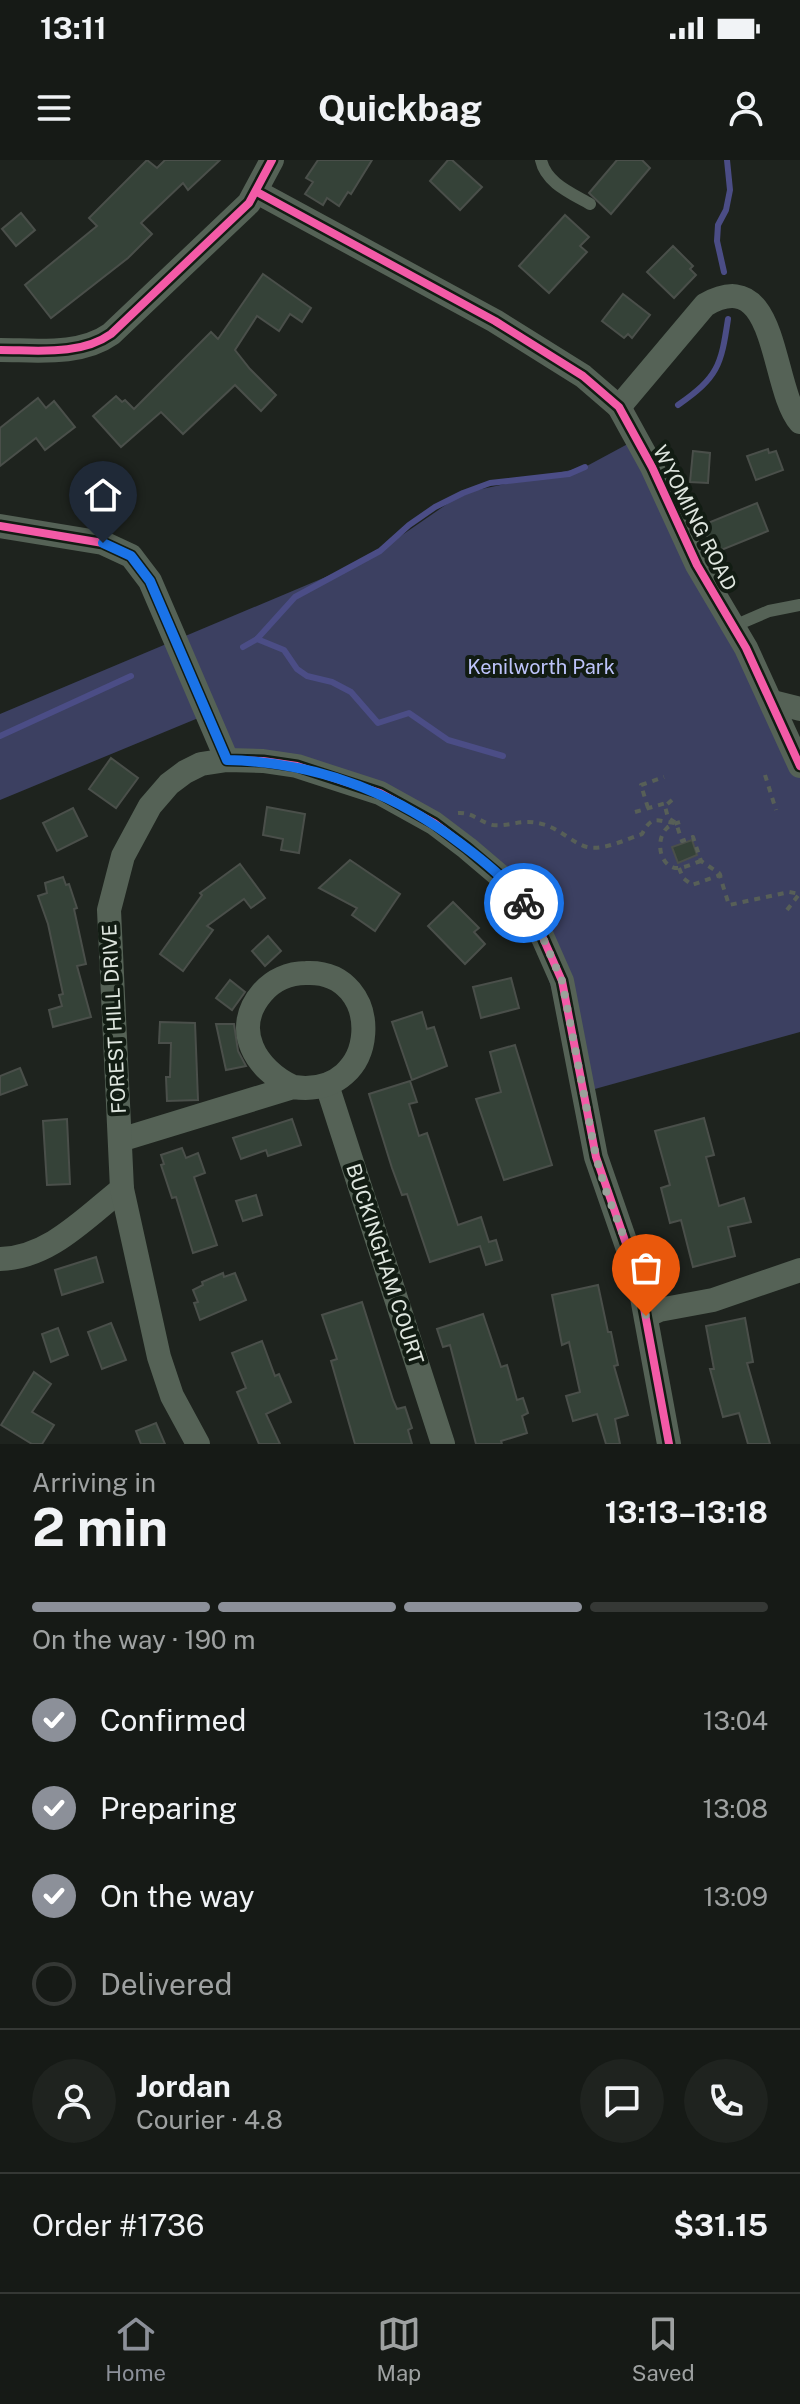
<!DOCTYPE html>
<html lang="en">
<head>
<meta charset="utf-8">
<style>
	body { margin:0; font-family:"Public Sans",sans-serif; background:#1f231f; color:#f1f3f6; height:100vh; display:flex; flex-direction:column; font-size:30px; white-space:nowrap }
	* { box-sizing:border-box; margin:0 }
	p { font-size:26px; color:#9ea1a1 }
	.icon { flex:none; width:44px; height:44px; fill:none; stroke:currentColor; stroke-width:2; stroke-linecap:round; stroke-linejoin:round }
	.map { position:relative; height:1284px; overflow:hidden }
	.sheet { display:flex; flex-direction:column; background:#161a16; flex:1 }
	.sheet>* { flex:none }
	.pin { position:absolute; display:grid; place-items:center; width:68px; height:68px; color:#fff; margin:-82px -34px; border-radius:50% 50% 50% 0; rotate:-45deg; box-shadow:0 0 8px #0007 }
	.pin .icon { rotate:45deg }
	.courier { position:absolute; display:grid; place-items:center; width:80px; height:80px; margin:-40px; border:6px solid #1a73e8; border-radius:50%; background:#fff; color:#222; box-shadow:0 2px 10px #0007 }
	.headline em { font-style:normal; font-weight:700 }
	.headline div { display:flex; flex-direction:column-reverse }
	.headline { display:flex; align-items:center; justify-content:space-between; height:136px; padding:0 32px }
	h1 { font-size:52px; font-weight:700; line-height:60px }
	.bar { display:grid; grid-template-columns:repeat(4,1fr); gap:12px 8px; align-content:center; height:96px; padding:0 32px }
	.bar i { height:10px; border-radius:6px; background:#353835 }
	.bar .active { background:#8c9099 }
	.bar p { grid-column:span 4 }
	.line { display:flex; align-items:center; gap:20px; padding:0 32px; border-top:2px solid #353835 }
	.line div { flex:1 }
	.round { display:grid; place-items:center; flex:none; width:84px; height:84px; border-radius:42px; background:#1f231f }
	ol { padding:0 32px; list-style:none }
	li { display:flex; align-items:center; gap:24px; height:88px }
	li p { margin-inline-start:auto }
	li .icon { padding:8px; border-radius:50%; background:#8c9099; color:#fff; stroke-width:4 }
	li:last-child { color:#9ea1a1 }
	li i { width:44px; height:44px; border:4px solid #353835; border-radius:50% }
	.status { display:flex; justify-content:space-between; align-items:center; height:56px; padding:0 40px; background:#161a16; direction:ltr }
	.status svg { height:22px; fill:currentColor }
	header { display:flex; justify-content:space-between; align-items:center; height:104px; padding:0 32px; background:#161a16; font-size:36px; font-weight:700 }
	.menu { display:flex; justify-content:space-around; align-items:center; height:112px; border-top:2px solid #353835; background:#161a16; font-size:22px; color:#9ea1a1 }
	.menu a { display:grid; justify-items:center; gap:4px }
	.menu .active { color:#8c9099 }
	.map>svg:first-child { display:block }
	.green { fill:#3c4061 }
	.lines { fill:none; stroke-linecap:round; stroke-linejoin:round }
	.stream { stroke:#4b4d86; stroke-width:6 }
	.building { fill:#354238; stroke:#4a4f4a; stroke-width:2 }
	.path { stroke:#575f57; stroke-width:4; stroke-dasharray:6 6; stroke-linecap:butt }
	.lane { stroke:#556256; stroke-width:12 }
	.street { stroke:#556256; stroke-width:24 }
	.cycleway-casing { stroke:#121c13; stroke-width:13 }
	.cycleway { stroke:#f35aa7; stroke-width:8 }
	.done { stroke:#9ba29b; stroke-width:8; stroke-dasharray:0 14.4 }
	.route { stroke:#1a73e8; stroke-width:10 }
	.labels { text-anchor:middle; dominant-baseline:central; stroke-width:8; stroke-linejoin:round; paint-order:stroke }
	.street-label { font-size:20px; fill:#dfe6df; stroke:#121c13 }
	.park-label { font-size:20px; fill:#bdc3fa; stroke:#121c13 }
</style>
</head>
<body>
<div class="status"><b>13:11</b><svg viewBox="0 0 49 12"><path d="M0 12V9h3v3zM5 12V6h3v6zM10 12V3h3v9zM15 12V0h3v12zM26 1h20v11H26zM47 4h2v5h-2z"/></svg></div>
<header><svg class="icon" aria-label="menu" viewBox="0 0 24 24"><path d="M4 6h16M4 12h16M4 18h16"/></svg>Quickbag<svg class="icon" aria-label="person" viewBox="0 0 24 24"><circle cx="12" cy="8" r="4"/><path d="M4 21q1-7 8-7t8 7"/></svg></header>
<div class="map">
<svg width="800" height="1284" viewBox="0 0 800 1284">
	<rect width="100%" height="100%" fill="#1e231e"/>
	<path class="green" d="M 637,279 L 800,607 L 800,872 L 584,932 L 526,747 L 380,633 L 227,600 L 208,554 L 0,640 L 0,554 L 366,400 L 463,333 L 585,307 Z"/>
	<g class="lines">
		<g class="stream">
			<path d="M 724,112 L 717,81 L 718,65 L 726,50 L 730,30 L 727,0"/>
			<path d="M 678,245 C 718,217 721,206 728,159"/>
			<path d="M 257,479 L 284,490 L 297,509 L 307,516 L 332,522 L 351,532 L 378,563 L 409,553 L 448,580 L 503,596"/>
			<path d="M 243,487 L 257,479 L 295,437 L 380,391 L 409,365 L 435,347 L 463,333 L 490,323 L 569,314 L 585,307"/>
			<path d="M 0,576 L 131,516"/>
		</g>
	</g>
	<g class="building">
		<path d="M 147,0 L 157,8 L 165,0 L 220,0 L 188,30 L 183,23 L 141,63 L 152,74 L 128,98 L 51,158 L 25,125 L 97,66 L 89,58 Z"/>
		<path d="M 318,0 L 372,0 L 351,34 L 348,32 L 339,46 L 327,38 L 323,45 L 305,34 L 313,22 L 306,18 Z"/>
		<path d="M 448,0 L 452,0 L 482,27 L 460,50 L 430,21 Z"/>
		<path d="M 617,0 L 642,0 L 650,8 L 611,54 L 589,33 Z"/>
		<path d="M 21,53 L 35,70 L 16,86 L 2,69 Z"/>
		<path d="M 565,55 L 589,77 L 580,86 L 587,92 L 549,133 L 519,106 Z"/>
		<path d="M 673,86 L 693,106 L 690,109 L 696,115 L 674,138 L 647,112 Z"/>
		<path d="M 263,114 L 311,148 L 302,162 L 290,154 L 279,171 L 257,156 L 235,190 L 250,209 L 276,235 L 261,251 L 235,225 L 183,274 L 161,252 L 121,287 L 93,256 L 116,236 L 122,242 L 125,240 L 134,249 L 211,172 L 218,179 Z"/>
		<path d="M 623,134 L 650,155 L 632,178 L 628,174 L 624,178 L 602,161 Z"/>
		<path d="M 38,238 L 46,248 L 54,241 L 75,267 L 45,290 L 36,278 L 0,306 L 0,268 Z"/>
		<path d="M 768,289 L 769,293 L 776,291 L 783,310 L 756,320 L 747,296 Z"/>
		<path d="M 693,291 L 710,293 L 708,323 L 690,322 Z"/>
		<path d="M 757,343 L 768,371 L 714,393 L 703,365 Z"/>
		<path d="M 111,598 L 138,618 L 116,648 L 89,629 Z"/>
		<path d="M 267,647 L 305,654 L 299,693 L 281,690 L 283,679 L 263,675 Z"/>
		<path d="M 73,648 L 87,676 L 57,691 L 43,663 Z"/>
		<path d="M 692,680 L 697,695 L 678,703 L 672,687 Z"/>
		<path d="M 350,700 L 400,734 L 375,771 L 352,755 L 357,748 L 319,728 Z"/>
		<path d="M 240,704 L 265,738 L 251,748 L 244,739 L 207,766 L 213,770 L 183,811 L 160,794 L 202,735 L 200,733 Z"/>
		<path d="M 63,717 L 66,725 L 69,724 L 77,748 L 74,749 L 86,804 L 77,806 L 91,857 L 53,867 L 49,850 L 62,846 L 59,835 L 63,834 L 48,764 L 38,736 L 47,733 L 45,723 Z"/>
		<path d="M 453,742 L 479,768 L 474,772 L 485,784 L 465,804 L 428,766 Z"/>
		<path d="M 268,776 L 281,791 L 265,806 L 252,791 Z"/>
		<path d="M 511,818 L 519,848 L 481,858 L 473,827 Z"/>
		<path d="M 230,820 L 245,832 L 232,850 L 216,838 Z"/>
		<path d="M 422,852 L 427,869 L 434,867 L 447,906 L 412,920 L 392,862 Z"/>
		<path d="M 160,862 L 195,863 L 198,940 L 167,941 L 166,917 L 170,917 L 171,883 L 159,883 Z"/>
		<path d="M 216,864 L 234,864 L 238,891 L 246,906 L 226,910 Z"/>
		<path d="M 515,885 L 552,1005 L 504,1020 L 476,939 L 501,932 L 490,892 Z"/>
		<path d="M 20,908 L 27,925 L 0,935 L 0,916 Z"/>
		<path d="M 410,921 L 417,942 L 409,944 L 419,976 L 427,973 L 458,1065 L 481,1057 L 489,1082 L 496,1080 L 502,1100 L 486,1105 L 480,1086 L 430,1102 L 407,1034 L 402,1035 L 392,1008 L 369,934 Z"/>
		<path d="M 704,958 L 714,995 L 706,997 L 719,1046 L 744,1038 L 751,1062 L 728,1067 L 735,1096 L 693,1107 L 681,1060 L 670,1063 L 661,1028 L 670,1025 L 655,971 Z"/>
		<path d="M 67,959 L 70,1024 L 47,1025 L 43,961 Z"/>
		<path d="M 292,959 L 301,985 L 268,996 L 266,990 L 241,999 L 233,978 Z"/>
		<path d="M 182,988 L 186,998 L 198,993 L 205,1013 L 194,1017 L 217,1085 L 193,1093 L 176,1037 L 172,1038 L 161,1005 L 164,1004 L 161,995 Z"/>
		<path d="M 256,1035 L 262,1055 L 243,1061 L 236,1041 Z"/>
		<path d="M 96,1097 L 103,1122 L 62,1135 L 55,1110 Z"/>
		<path d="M 223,1113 L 224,1117 L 235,1113 L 246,1140 L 200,1160 L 194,1143 L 198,1142 L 193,1130 L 203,1125 L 202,1122 Z"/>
		<path d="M 598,1125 L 608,1172 L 611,1172 L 618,1205 L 614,1206 L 628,1255 L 615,1259 L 620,1284 L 606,1284 L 597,1254 L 573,1261 L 566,1236 L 580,1232 L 569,1182 L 562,1185 L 552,1135 Z"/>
		<path d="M 362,1142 L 393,1240 L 397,1249 L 405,1247 L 412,1268 L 408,1270 L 412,1284 L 355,1284 L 331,1201 L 337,1199 L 322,1155 Z"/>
		<path d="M 483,1154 L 501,1207 L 507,1205 L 517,1240 L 523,1238 L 528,1253 L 522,1256 L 527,1273 L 501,1281 L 502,1284 L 476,1284 L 450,1185 L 443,1187 L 437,1169 Z"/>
		<path d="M 745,1158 L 753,1202 L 747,1203 L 770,1284 L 748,1284 L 739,1253 L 723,1257 L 710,1209 L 714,1209 L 706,1166 Z"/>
		<path d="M 111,1163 L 126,1200 L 102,1209 L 88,1172 Z"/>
		<path d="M 58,1168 L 68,1195 L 51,1202 L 42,1174 Z"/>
		<path d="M 262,1181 L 275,1216 L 279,1214 L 291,1242 L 266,1254 L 280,1284 L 259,1284 L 237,1232 L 246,1228 L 232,1193 Z"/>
		<path d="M 34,1212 L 51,1224 L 32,1252 L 54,1265 L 42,1284 L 32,1284 L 1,1265 Z"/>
		<path d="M 156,1263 L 165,1284 L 141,1284 L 136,1271 Z"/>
	</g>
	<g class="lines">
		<g class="path">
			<path d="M 765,615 L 776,650"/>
			<path d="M 672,640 L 665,646 L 668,658 L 676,663 L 682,681 L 693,677 L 701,701 L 719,713 L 729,745 L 789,732 L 800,734"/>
			<path d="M 648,648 L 641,625 L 664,617"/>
			<path d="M 635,652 L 666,643"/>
			<path d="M 458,653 C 473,652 479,662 493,665 C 509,667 523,658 542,664 C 559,668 574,684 587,687 C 603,691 627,679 642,674 C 653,653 657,662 676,663"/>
			<path d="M 680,662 C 677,663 670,665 667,668 C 656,678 658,704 675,708 C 683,709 694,703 701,701"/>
			<path d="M 679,708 L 683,718 L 692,725 L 723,714"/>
			<path d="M 787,750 L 800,733"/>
		</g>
		<g class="lane">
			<path d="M 541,0 C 546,23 571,33 590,44"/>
			<path d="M 734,466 L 769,451 L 800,445"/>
		</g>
		<g class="street">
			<path d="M 257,32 L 495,161 L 583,216 L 619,247 L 652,307 L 697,405 L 746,488 L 800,606"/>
			<path d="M 0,190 C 36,190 80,196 111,174 L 249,43 L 272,0"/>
			<path d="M 619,247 L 705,145 C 779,102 770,227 800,262"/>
			<path d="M 0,366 L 103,383 L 131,396 L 150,421 L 227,600"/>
			<path d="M 773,542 L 800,549"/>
			<path d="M 327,925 L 443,1284"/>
			<path d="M 120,980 L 293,927 C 383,940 386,809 306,813 C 289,813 273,820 262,833 C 231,869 256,910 293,927"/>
			<path d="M 0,1099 C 49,1098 85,1058 122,1029"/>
			<path d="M 646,1156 L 659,1150 L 713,1140 L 800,1110"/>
			<path d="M 198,1284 L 172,1236 L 159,1197 L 122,1029 L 109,750 L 123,696 L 150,646 L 169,624 L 185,612 L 201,604 L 227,600 L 263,601 L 297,606 L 380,633 L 434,663 L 467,688 L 506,721 L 524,743 L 543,778 L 562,821 L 596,997 L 639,1121 L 669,1284"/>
		</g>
		<defs>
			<g id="cycleway">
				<path d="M 257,32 L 495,161 L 583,216 L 619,247 L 652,307 L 697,405 L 746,488 L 800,606"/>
				<path d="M 0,190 C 36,190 80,196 111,174 L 249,43 L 272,0"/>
				<path d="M 0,366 L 103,383 L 131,396 L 150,421 L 227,600 L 263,601 L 297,606 L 380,633 L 434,663 L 467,688 L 506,721 L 524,743 L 543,778 L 562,821 L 596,997 L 639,1121 L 669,1284"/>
			</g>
		</defs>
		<use href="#cycleway" class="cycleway-casing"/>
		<use href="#cycleway" class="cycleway"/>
	</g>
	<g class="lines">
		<path class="done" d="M 524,743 L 543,778 L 562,821 L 596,997 L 606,1031 L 635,1105 L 646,1156"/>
		<path class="route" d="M 103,383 L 131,396 L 150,421 L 227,600 C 314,602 392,631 461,684 C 485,702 506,719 524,743"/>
	</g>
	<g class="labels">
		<g class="street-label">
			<text transform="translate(695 358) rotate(63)">WYOMING ROAD</text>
			<text transform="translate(114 859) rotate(-93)">FOREST HILL DRIVE</text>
			<text transform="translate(385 1104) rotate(72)">BUCKINGHAM COURT</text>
		</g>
		<g class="park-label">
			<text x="541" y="507">Kenilworth Park</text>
		</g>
	</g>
</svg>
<div class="pin" style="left:646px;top:1156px;background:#ea580c"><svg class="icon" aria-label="bag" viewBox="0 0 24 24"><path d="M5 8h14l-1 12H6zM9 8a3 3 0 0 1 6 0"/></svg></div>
<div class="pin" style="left:103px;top:383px;background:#1f2937"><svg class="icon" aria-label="home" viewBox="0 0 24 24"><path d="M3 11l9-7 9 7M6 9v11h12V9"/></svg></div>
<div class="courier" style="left:524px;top:743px"><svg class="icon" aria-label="bike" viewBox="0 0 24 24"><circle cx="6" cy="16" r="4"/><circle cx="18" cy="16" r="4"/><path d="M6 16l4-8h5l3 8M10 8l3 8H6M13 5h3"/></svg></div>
</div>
<section class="sheet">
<div class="headline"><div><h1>2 min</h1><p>Arriving in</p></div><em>13:13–13:18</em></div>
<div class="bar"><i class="active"></i><i class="active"></i><i class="active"></i><i></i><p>On the way · 190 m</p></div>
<ol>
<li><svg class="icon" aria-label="check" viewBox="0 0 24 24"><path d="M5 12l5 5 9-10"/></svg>Confirmed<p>13:04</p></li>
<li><svg class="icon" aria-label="check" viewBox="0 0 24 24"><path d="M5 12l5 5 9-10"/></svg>Preparing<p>13:08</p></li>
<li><svg class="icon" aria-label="check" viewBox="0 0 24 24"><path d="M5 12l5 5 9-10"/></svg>On the way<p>13:09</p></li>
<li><i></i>Delivered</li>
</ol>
<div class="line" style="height:144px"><a class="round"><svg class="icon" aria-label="person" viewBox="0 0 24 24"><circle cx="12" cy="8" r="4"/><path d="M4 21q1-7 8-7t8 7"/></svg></a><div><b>Jordan</b><p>Courier · 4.8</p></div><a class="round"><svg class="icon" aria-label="chat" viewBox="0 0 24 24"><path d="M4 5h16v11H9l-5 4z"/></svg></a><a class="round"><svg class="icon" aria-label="phone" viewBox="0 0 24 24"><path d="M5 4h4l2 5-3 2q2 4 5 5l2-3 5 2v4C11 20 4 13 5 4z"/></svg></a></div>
<div class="line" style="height:104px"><div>Order #1736</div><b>$31.15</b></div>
</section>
<nav class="menu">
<a class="active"><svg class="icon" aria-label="home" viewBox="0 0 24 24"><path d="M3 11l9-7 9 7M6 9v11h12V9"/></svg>Home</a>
<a><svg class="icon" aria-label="map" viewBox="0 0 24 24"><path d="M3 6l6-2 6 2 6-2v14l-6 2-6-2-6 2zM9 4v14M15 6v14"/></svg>Map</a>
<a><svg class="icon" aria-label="saved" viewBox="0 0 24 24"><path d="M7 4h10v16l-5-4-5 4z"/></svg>Saved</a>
</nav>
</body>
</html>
